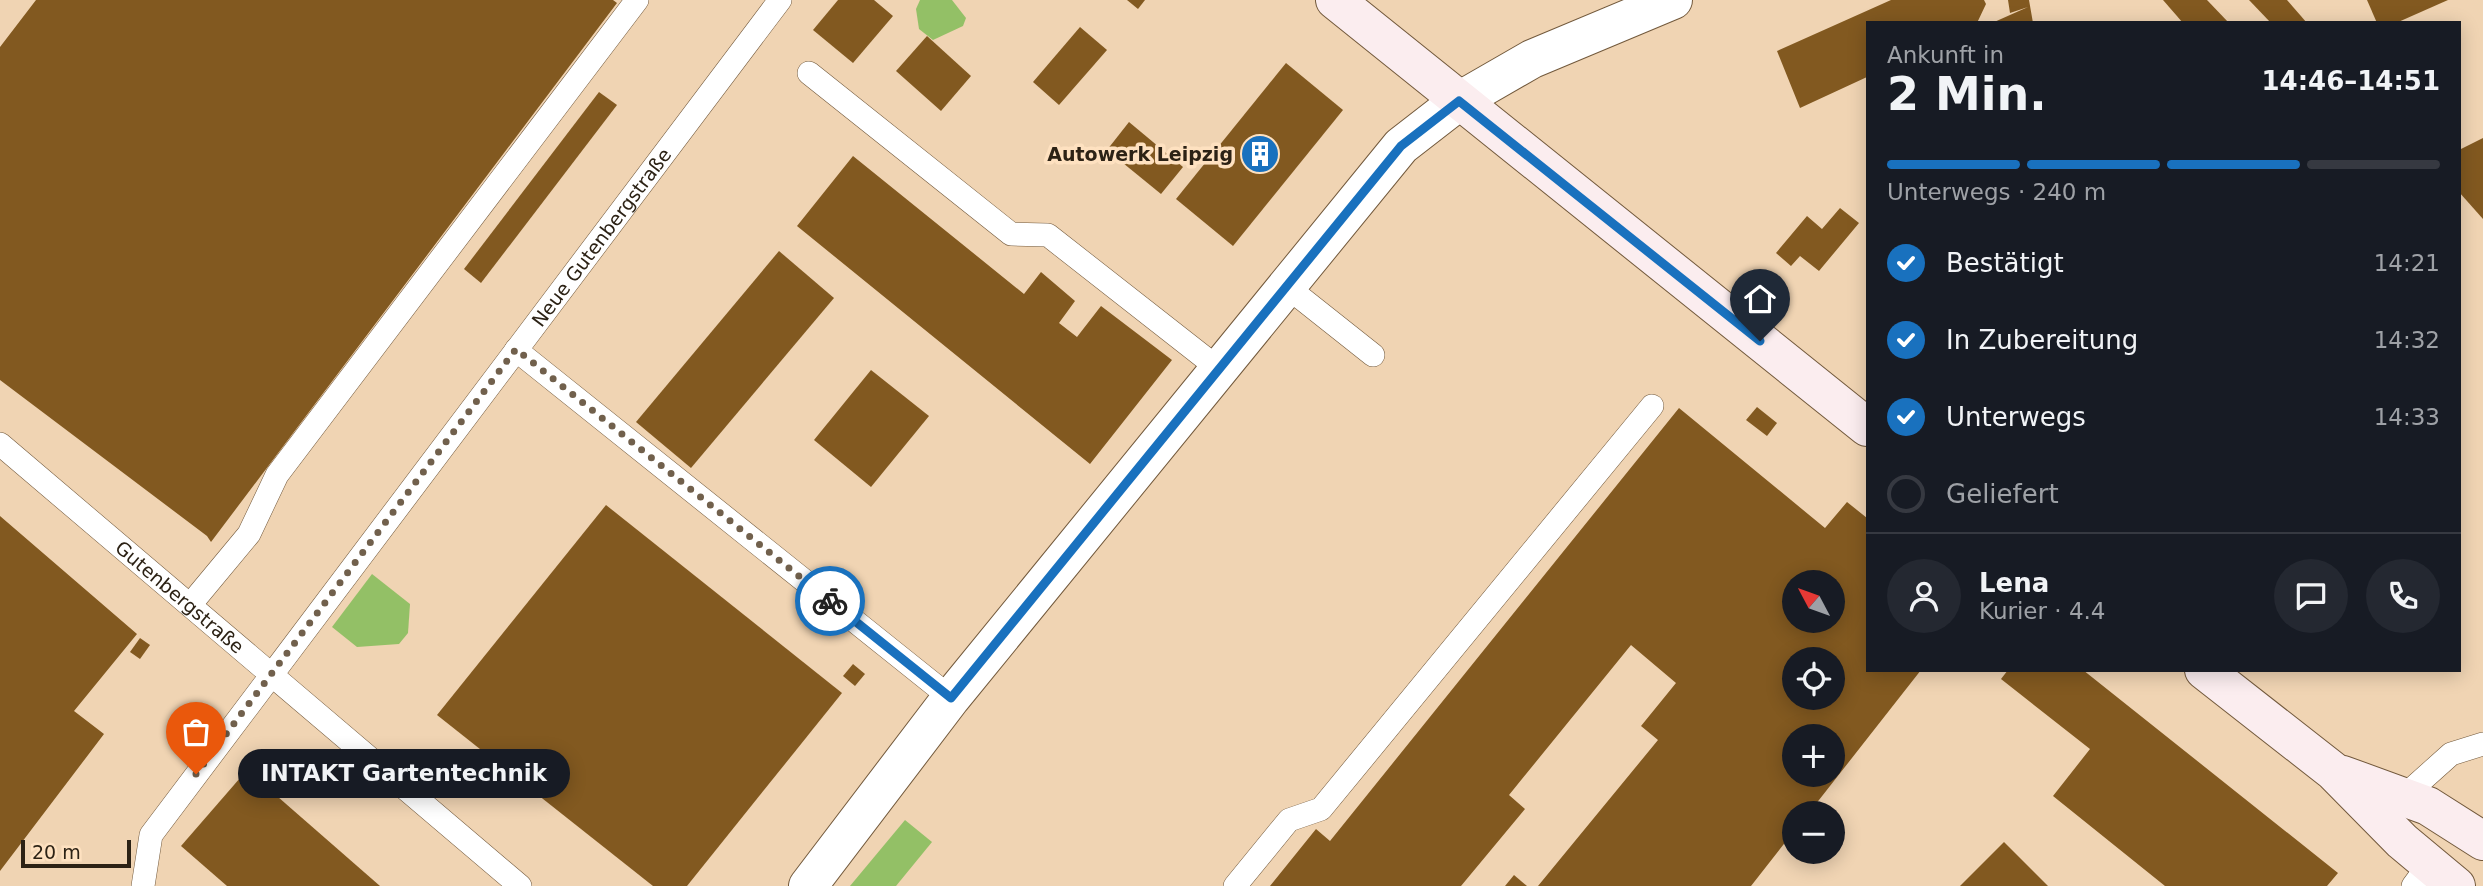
<!DOCTYPE html>
<html lang="de">
<head>
<meta charset="utf-8">
<style>
	body { margin:0; font-family:"DejaVu Sans",sans-serif; background:#242831; color:#f1f3f6; height:100vh; display:flex; flex-direction:column; font-size:26px; white-space:nowrap }
	* { box-sizing:border-box; margin:0 }
	p { font-size:23px; color:#9ea1a6 }
	.icon { flex:none; width:38px; height:38px; fill:none; stroke:currentColor; stroke-width:2; stroke-linecap:round; stroke-linejoin:round }
	.map { position:relative; flex:1; overflow:hidden }
	.panel { position:absolute; left:1866px; top:21px; width:595px; height:651px; display:flex; flex-direction:column; background:#171b24; border-radius:0px; box-shadow:0 4px 18px #0003 }
	.panel>* { flex:none }
	.needle { width:46px; rotate:311deg }
	.buttons { position:absolute; left:1782px; top:570px; display:grid; gap:14px }
	.buttons a { display:grid; place-items:center; width:63px; height:63px; border-radius:50%; background:#171b24; box-shadow:0 4px 18px #0003; font-size:35px }
	.scale { position:absolute; left:21px; bottom:18px; width:110px; box-sizing:border-box; padding-left:7px; border:4px solid #2c2215; border-top:0; font-size:19px; line-height:24px; white-space:nowrap; color:#2c2215; -webkit-text-stroke:5px #fee1c0; paint-order:stroke }
	.pin { position:absolute; display:grid; place-items:center; width:60px; height:60px; color:#fff; margin:-72px -30px; border-radius:50% 50% 50% 0; rotate:-45deg; box-shadow:0 0 7px #0007 }
	.pin .icon { rotate:45deg }
	.courier { position:absolute; display:grid; place-items:center; width:70px; height:70px; margin:-35px; border:5px solid #1971be; border-radius:50%; background:#fff; color:#222; box-shadow:0 2px 9px #0007 }
	.bubble { position:absolute; height:49px; border-radius:24px; background:#171b24; box-shadow:0 4px 18px #0003; font-size:23px; font-weight:700; line-height:49px; text-align:center }
	.summary em { font-style:normal; font-weight:700 }
	.summary div { display:flex; flex-direction:column-reverse }
	.summary { display:flex; align-items:center; justify-content:space-between; height:119px; padding:0 21px }
	h1 { font-size:46px; font-weight:700; line-height:52px }
	.bar { display:grid; grid-template-columns:repeat(4,1fr); gap:10px 7px; align-content:center; height:84px; padding:0 21px }
	.bar i { height:9px; border-radius:5px; background:#363941 }
	.bar .active { background:#1971be }
	.bar p { grid-column:span 4 }
	.line { display:flex; align-items:center; gap:18px; padding:0 21px; border-top:2px solid #363941 }
	.line div { flex:1 }
	.round { display:grid; place-items:center; flex:none; width:74px; height:74px; border-radius:37px; background:#242831 }
	ol { padding:0 21px; list-style:none }
	li { display:flex; align-items:center; gap:21px; height:77px }
	li p { margin-inline-start:auto }
	li .icon { padding:7px; border-radius:50%; background:#1971be; color:#fff; stroke-width:4 }
	li:last-child { color:#9ea1a6 }
	li i { width:38px; height:38px; border:4px solid #363941; border-radius:50% }
	.map>svg:first-child { display:block }
	.green { fill:#93c066 }
	.building { fill:#825920; fill-rule:evenodd }
	.lines { fill:none; stroke-linecap:round; stroke-linejoin:round }
	.service-casing { stroke:#72593c; stroke-width:24 }
	.minor-casing { stroke:#72593c; stroke-width:40 }
	.secondary-casing { stroke:#72593c; stroke-width:40 }
	.service { stroke:#fff; stroke-width:23 }
	.minor { stroke:#fff; stroke-width:38 }
	.secondary { stroke:#fbedef; stroke-width:38 }
	.done { stroke:#71604c; stroke-width:7; stroke-dasharray:0 12.6 }
	.route { stroke:#1971be; stroke-width:9 }
	.labels { text-anchor:middle; dominant-baseline:central; stroke-width:7; stroke-linejoin:round; paint-order:stroke }
	.poi-label { font-size:19px; font-weight:bold; fill:#2c2215; stroke:#fee1c0; text-anchor:end }
	.street-label { font-size:19px; fill:#2c2215; stroke:#fee1c0 }
</style>
</head>
<body>
<div class="map">
<svg width="2483" height="886" viewBox="0 0 2483 886">
	<rect width="100%" height="100%" fill="#f0d4b3"/>
	<g class="green">
		<path d="M 920,0 L 952,0 L 966,18 L 963,26 L 933,40 L 919,29 L 916,9 Z"/>
		<path d="M 372,574 L 410,604 L 408,633 L 399,644 L 357,647 L 332,627 Z"/>
		<path d="M 905,820 L 932,842 L 896,886 L 850,886 Z"/>
	</g>
	<g class="building">
		<path d="M 36,0 L 613,0 L 617,3 L 211,542 L 207,536 L 0,380 L 0,47 Z"/>
		<path d="M 838,0 L 874,0 L 893,16 L 853,63 L 813,30 Z"/>
		<path d="M 1127,0 L 1145,0 L 1138,9 Z"/>
		<path d="M 1891,0 L 1984,0 L 1986,4 L 1977,23 L 1867,23 L 1867,77 L 1800,108 L 1777,51 Z"/>
		<path d="M 2008,0 L 2029,0 L 2033,23 L 1992,23 L 2028,7 L 2010,13 Z"/>
		<path d="M 2163,0 L 2207,0 L 2229,23 L 2183,23 Z"/>
		<path d="M 2249,0 L 2287,0 L 2307,23 L 2271,23 Z"/>
		<path d="M 2367,0 L 2448,0 L 2396,23 L 2377,23 Z"/>
		<path d="M 1080,27 L 1107,50 L 1059,105 L 1033,82 Z"/>
		<path d="M 927,36 L 971,76 L 941,111 L 896,71 Z"/>
		<path d="M 1286,63 L 1343,110 L 1233,246 L 1176,199 Z"/>
		<path d="M 599,92 L 617,105 L 481,283 L 464,269 Z"/>
		<path d="M 1129,122 L 1183,167 L 1161,194 L 1107,150 Z"/>
		<path d="M 2483,138 L 2483,219 L 2459,192 L 2459,150 Z"/>
		<path d="M 853,156 L 1024,294 L 1041,272 L 1075,301 L 1059,323 L 1077,337 L 1101,306 L 1172,360 L 1090,464 L 797,226 Z"/>
		<path d="M 1840,208 L 1859,223 L 1819,271 L 1800,256 L 1791,266 L 1776,253 L 1807,216 L 1822,229 Z"/>
		<path d="M 779,251 L 834,298 L 691,468 L 636,422 Z"/>
		<path d="M 871,370 L 929,416 L 871,487 L 814,440 Z"/>
		<path d="M 1757,407 L 1777,423 L 1767,436 L 1746,420 Z"/>
		<path d="M 1679,408 L 1825,528 L 1847,502 L 1867,518 L 1867,670 L 1921,670 L 1808,814 L 1794,814 L 1794,831 L 1751,886 L 1538,886 L 1658,740 L 1641,726 L 1676,683 L 1631,645 L 1509,795 L 1525,809 L 1461,886 L 1270,886 L 1316,829 L 1330,841 ZM 1794,583 L 1832,583 L 1832,621 L 1794,621 ZM 1794,660 L 1832,660 L 1832,698 L 1794,698 ZM 1794,737 L 1832,737 L 1832,775 L 1794,775 Z"/>
		<path d="M 606,505 L 842,693 L 687,886 L 653,886 L 437,715 Z"/>
		<path d="M 0,516 L 137,634 L 74,711 L 104,734 L 0,871 Z"/>
		<path d="M 140,638 L 150,645 L 140,659 L 130,652 Z"/>
		<path d="M 853,664 L 865,674 L 855,686 L 843,676 Z"/>
		<path d="M 2008,670 L 2083,670 L 2338,873 L 2327,886 L 2165,886 L 2053,796 L 2090,749 L 2001,679 Z"/>
		<path d="M 247,770 L 380,886 L 227,886 L 181,846 Z"/>
		<path d="M 2004,842 L 2048,886 L 1960,886 Z"/>
		<path d="M 1514,875 L 1527,886 L 1505,886 Z"/>
	</g>
	<g class="lines">
		<defs>
			<g id="service">
				<path d="M 809,73 L 1011,234 L 1048,235 L 1219,369"/>
				<path d="M 1286,286 L 1373,355"/>
				<path d="M 516,350 L 951,698"/>
				<path id="s1" d="M 0,444 L 520,886"/>
				<path d="M 190,605 L 249,534 L 277,475 L 637,0"/>
				<path d="M 2403,797 L 2451,754 L 2483,744"/>
				<path id="s2" d="M 143,886 L 151,835 L 780,0"/>
				<path d="M 1235,886 L 1289,820 L 1321,809 L 1652,406"/>
				<path d="M 2413,886 L 2430,863"/>
			</g>
			<path id="minor" d="M 808,886 L 951,698 L 1401,146 L 1459,101 L 1532,59 L 1673,0"/>
			<g id="secondary">
				<path d="M 1335,0 L 1867,427"/>
				<path d="M 2204,670 L 2333,771 L 2402,841 L 2456,886"/>
				<path d="M 2343,775 L 2428,806 L 2483,841"/>
			</g>
		</defs>
		<use href="#service" class="service-casing"/>
		<use href="#minor" class="minor-casing"/>
		<use href="#secondary" class="secondary-casing"/>
		<use href="#service" class="service"/>
		<use href="#minor" class="minor"/>
		<use href="#secondary" class="secondary"/>
	</g>
	<g class="lines">
		<path class="done" d="M 196,774 L 516,349 L 830,601"/>
		<path class="route" d="M 830,601 L 951,698 L 1401,146 L 1459,101 L 1760,341"/>
	</g>
	<defs>
		<symbol id="building-disc" viewBox="-11 -11 22 22"><circle r="9.5" fill="#1971be" stroke="#fee1c0"/><path d="M-4-6H4V6H1V3H-1V6H-4ZM-2.5-4.3h1.7v1.8h-1.7ZM.8-4.3h1.7v1.8H.8ZM-2.5-1h1.7V.8h-1.7ZM.8-1h1.7V.8H.8Z" fill="#fff"/></symbol>
	</defs>
	<g fill-rule="evenodd">
		<use href="#building-disc" x="1238" y="132" width="44" height="44"/>
	</g>
	<g class="labels">
		<g class="poi-label">
			<text x="1233" y="154">Autowerk Leipzig</text>
		</g>
		<g class="street-label">
			<text stroke="none"><textPath href="#s2" startOffset="800">Neue Gutenbergstraße</textPath></text>
			<text stroke="none"><textPath href="#s1" startOffset="236">Gutenbergstraße</textPath></text>
		</g>
	</g>
</svg>
<div class="buttons">
<a><svg class="needle" viewBox="-14 -14 28 28"><path d="M0-13l5 13h-10z" fill="#e53935"/><path d="M0 13l5-13h-10z" fill="#9ea1a6"/></svg></a>
<a><svg class="icon" aria-label="locate" viewBox="0 0 24 24"><circle cx="12" cy="12" r="6"/><path d="M12 2v4M12 18v4M2 12h4M18 12h4"/></svg></a>
<a>+</a>
<a>−</a>
</div>
<div class="scale">20 m</div>
<div class="pin" style="left:196px;top:774px;background:#ea580c"><svg class="icon" aria-label="bag" viewBox="0 0 24 24"><path d="M5 8h14l-1 12H6zM9 8a3 3 0 0 1 6 0"/></svg></div>
<div class="pin" style="left:1760px;top:341px;background:#1f2937"><svg class="icon" aria-label="home" viewBox="0 0 24 24"><path d="M3 11l9-7 9 7M6 9v11h12V9"/></svg></div>
<div class="courier" style="left:830px;top:601px"><svg class="icon" aria-label="bike" viewBox="0 0 24 24"><circle cx="6" cy="16" r="4"/><circle cx="18" cy="16" r="4"/><path d="M6 16l4-8h5l3 8M10 8l3 8H6M13 5h3"/></svg></div>
<div class="bubble" style="left:238px;top:749px;width:332px">INTAKT Gartentechnik</div>
<section class="panel">
<div class="summary"><div><h1>2 Min.</h1><p>Ankunft in</p></div><em>14:46–14:51</em></div>
<div class="bar"><i class="active"></i><i class="active"></i><i class="active"></i><i></i><p>Unterwegs · 240 m</p></div>
<ol>
<li><svg class="icon" aria-label="check" viewBox="0 0 24 24"><path d="M5 12l5 5 9-10"/></svg>Bestätigt<p>14:21</p></li>
<li><svg class="icon" aria-label="check" viewBox="0 0 24 24"><path d="M5 12l5 5 9-10"/></svg>In Zubereitung<p>14:32</p></li>
<li><svg class="icon" aria-label="check" viewBox="0 0 24 24"><path d="M5 12l5 5 9-10"/></svg>Unterwegs<p>14:33</p></li>
<li><i></i>Geliefert</li>
</ol>
<div class="line" style="height:126px"><a class="round"><svg class="icon" aria-label="person" viewBox="0 0 24 24"><circle cx="12" cy="8" r="4"/><path d="M4 21q1-7 8-7t8 7"/></svg></a><div><b>Lena</b><p>Kurier · 4.4</p></div><a class="round"><svg class="icon" aria-label="chat" viewBox="0 0 24 24"><path d="M4 5h16v11H9l-5 4z"/></svg></a><a class="round"><svg class="icon" aria-label="phone" viewBox="0 0 24 24"><path d="M5 4h4l2 5-3 2q2 4 5 5l2-3 5 2v4C11 20 4 13 5 4z"/></svg></a></div>
</section>
</div>
</body>
</html>
